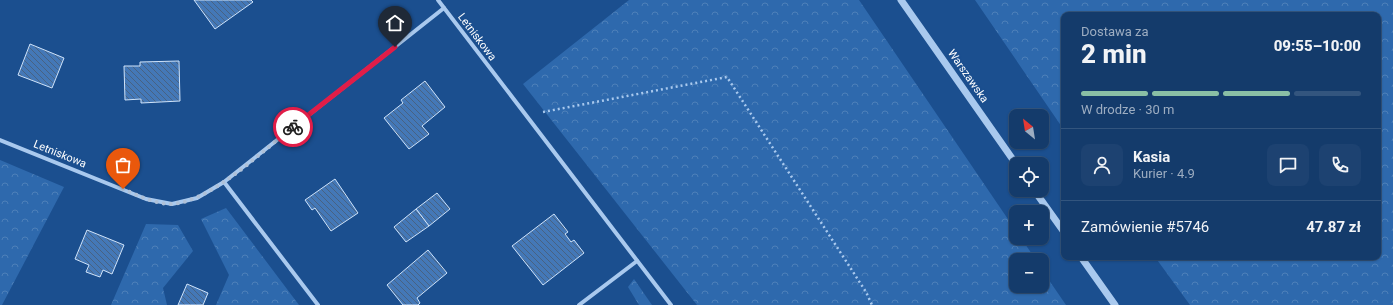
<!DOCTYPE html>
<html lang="pl">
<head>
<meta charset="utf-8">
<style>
	body { margin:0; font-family:Roboto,sans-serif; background:#1d4271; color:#f1f3f6; height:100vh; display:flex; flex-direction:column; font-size:15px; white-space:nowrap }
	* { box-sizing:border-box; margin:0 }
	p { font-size:13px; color:#9dadc1 }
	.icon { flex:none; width:22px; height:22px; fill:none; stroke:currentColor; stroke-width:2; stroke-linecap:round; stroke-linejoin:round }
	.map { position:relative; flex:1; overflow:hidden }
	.details { position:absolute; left:1061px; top:12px; width:320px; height:248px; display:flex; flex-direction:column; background:#143b6b; border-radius:8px; box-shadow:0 1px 3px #0004,0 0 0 1px #33557e }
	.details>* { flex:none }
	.needle { width:26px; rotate:330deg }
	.controls { position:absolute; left:1009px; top:109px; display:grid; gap:8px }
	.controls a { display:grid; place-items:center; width:40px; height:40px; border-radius:8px; background:#143b6b; box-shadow:0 1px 3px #0004,0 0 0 1px #33557e; font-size:20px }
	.pin { position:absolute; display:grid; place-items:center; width:34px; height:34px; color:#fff; margin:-41px -17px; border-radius:50% 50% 50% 0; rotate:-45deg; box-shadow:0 0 4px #0007 }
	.pin .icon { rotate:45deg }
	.courier { position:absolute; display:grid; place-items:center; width:40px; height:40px; margin:-20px; border:3px solid #e11d48; border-radius:50%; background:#fff; color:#222; box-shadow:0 1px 5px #0007 }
	.summary em { font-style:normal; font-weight:800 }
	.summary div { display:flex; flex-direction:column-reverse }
	.summary { display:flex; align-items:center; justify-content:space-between; height:68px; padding:0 20px }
	h1 { font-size:26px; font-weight:800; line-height:30px }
	.bar { display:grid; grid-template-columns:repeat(4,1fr); gap:6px 4px; align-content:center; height:48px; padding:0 20px }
	.bar i { height:5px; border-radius:3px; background:#33557e }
	.bar .on { background:#8abfa5 }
	.bar p { grid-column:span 4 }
	.line { display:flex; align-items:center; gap:10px; padding:0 20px; border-top:1px solid #33557e }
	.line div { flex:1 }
	.round { display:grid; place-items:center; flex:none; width:42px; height:42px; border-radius:8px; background:#1d4271 }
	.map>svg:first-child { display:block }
	.forest { fill:url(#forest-crowns) }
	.building { fill:url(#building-back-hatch); stroke:#cfe3fa }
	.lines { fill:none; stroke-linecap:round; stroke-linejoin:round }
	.path { stroke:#a9c9ee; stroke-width:2.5; stroke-dasharray:2 3; stroke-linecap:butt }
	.minor { stroke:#a9c9ee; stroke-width:4 }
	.tertiary { stroke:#a9c9ee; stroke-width:7 }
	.done { stroke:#afc1d8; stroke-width:4; stroke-dasharray:0 7.2 }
	.route { stroke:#e11d48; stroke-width:5 }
	.labels { text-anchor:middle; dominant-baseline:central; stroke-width:3.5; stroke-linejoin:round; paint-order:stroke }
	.street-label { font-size:11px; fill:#fff; stroke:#1b4f8f }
</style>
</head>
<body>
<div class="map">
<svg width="1393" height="305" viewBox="0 0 1393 305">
	<defs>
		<pattern id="forest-crowns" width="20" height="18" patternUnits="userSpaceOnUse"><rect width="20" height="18" fill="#2e69ad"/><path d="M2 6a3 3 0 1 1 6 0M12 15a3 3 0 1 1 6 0" fill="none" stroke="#4d80b9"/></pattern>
		<pattern id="building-back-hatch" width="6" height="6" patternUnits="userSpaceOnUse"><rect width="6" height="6" fill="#4478b7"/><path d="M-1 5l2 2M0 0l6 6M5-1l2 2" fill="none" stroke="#486282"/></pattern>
	</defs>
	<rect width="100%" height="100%" fill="#1b4f8f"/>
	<g class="forest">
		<path d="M 629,0 L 859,0 L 1016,231 L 1016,238 L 1021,238 L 1036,260 L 1016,260 L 1016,286 L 1042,286 L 1042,270 L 1066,305 L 697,305 L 523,84 Z"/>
		<path d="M 975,0 L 1393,0 L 1393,305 L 1190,305 L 1155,257 L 1378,257 L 1378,15 L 1064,15 L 1064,130 Z"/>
		<path d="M 0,160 L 64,187 L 2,305 L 0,305 Z"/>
		<path d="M 226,208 L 299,305 L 216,305 L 229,275 L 201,219 Z"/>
		<path d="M 146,224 L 178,225 L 193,251 L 163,288 L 167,305 L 111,305 Z"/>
		<path d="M 634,279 L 652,305 L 639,305 L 628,287 Z"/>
	</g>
	<g class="building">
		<path d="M 194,0 L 251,0 L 253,2 L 215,29 Z"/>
		<path d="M 30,44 L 64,58 L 52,88 L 18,75 Z"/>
		<path d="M 179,61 L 180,101 L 141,103 L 141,99 L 125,100 L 124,66 L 140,66 L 140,62 Z"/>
		<path d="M 425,81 L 445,107 L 422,126 L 429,134 L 409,149 L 384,118 L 403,103 L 401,100 Z"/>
		<path d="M 335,179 L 358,213 L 331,231 L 315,208 L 312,210 L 305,200 Z"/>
		<path d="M 437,193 L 450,209 L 429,226 L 416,209 Z"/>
		<path d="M 416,209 L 429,226 L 406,242 L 394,227 Z"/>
		<path d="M 554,214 L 568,232 L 565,234 L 571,242 L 574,240 L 584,253 L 543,285 L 512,246 Z"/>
		<path d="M 87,230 L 124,245 L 112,274 L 103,270 L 100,277 L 86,272 L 89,265 L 75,259 Z"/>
		<path d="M 428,250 L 447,273 L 417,298 L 420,303 L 418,305 L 403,305 L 387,285 Z"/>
		<path d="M 187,284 L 208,293 L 203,305 L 178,305 Z"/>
	</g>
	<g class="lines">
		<path class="path" d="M 543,112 L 727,77 L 866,292 L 872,305"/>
		<g class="minor">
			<path d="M 438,0 L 671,305"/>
			<path d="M 0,140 L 146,199 L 172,204 L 197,198 L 224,182 L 444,8"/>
			<path d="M 224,182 L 318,305"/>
			<path d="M 579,305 L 637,261"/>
		</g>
		<g class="tertiary">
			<path d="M 901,0 L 1016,164"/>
			<path d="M 1034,190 L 1064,232"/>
			<path d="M 1081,257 L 1115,305"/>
		</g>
	</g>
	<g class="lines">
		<path class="done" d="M 123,189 C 138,195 156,205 173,204 C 213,200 261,152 293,127"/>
		<path class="route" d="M 293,127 L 395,47"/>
	</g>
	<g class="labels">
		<g class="street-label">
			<text transform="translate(477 37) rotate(53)">Letniskowa</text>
			<text transform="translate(968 76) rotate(55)">Warszawska</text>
			<text transform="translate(60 154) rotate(22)">Letniskowa</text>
		</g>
	</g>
</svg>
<div class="controls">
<a><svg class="needle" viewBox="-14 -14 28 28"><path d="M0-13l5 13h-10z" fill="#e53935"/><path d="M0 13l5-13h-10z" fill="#9dadc1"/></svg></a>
<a><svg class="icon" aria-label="locate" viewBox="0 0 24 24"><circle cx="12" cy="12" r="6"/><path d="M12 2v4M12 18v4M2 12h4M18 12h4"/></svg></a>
<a>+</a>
<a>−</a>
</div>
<div class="pin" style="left:123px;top:189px;background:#ea580c"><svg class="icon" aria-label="bag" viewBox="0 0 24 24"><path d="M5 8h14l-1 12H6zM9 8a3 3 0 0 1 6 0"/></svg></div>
<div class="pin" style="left:395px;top:47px;background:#1f2937"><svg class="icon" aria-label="home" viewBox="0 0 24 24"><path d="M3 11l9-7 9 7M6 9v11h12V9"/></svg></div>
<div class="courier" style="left:293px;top:127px"><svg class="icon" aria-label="bike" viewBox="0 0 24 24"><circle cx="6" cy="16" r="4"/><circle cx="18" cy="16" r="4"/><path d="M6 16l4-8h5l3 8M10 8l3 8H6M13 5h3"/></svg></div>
<section class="details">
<div class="summary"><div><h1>2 min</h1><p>Dostawa za</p></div><em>09:55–10:00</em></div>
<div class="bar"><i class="on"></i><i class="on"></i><i class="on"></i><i></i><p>W drodze · 30 m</p></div>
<div class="line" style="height:72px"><a class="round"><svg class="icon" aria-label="person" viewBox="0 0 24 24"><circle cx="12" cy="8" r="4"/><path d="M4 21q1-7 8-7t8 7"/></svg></a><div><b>Kasia</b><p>Kurier · 4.9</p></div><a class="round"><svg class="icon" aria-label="chat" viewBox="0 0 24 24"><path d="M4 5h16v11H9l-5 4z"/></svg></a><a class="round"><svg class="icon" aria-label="phone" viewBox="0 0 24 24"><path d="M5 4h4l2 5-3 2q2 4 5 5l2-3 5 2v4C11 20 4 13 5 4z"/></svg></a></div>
<div class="line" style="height:52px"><div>Zamówienie #5746</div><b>47.87 zł</b></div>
</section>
</div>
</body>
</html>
